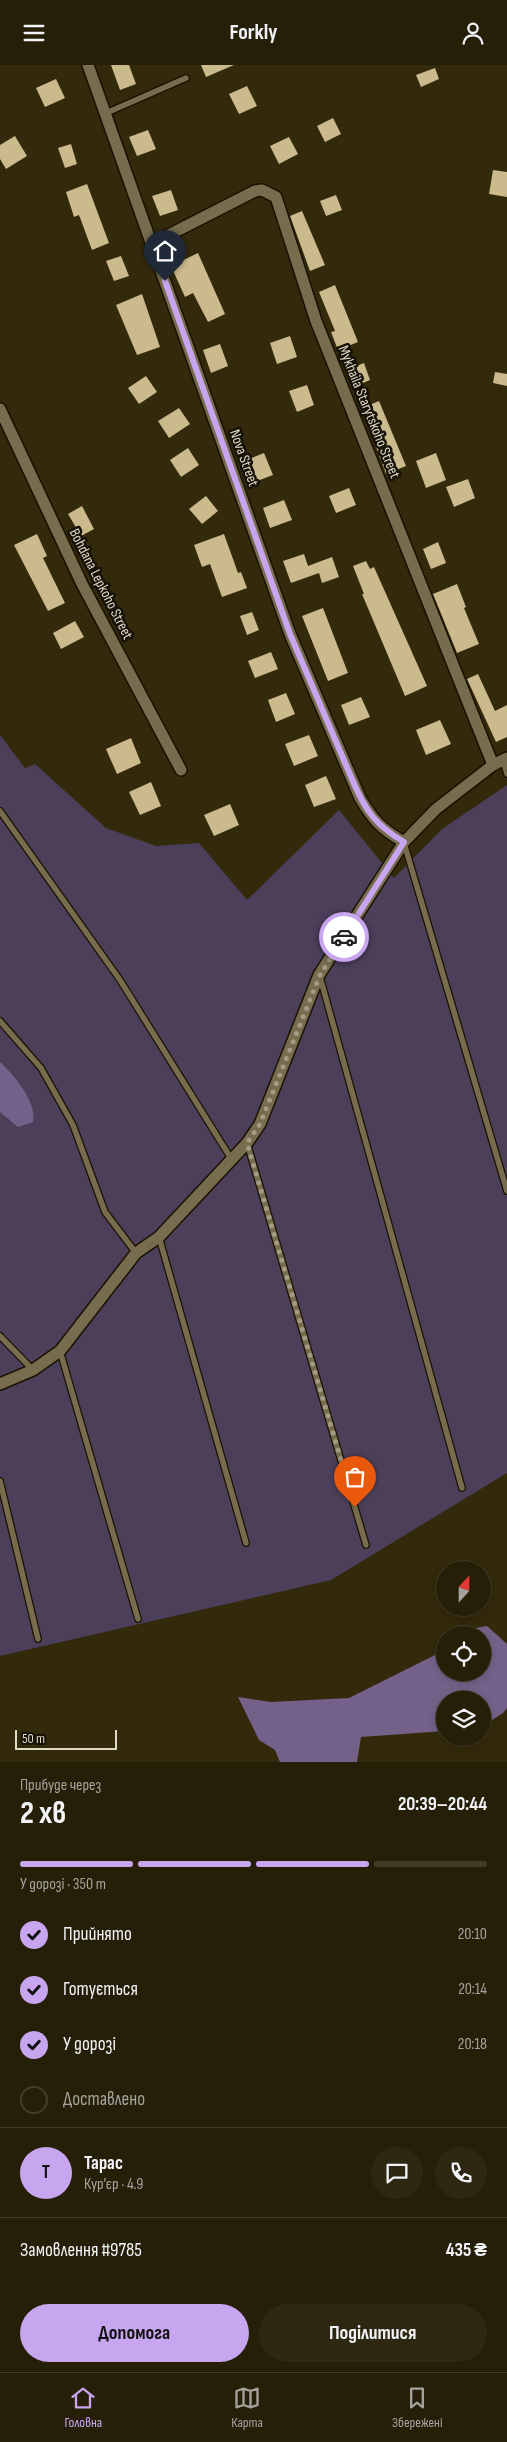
<!DOCTYPE html>
<html lang="uk">
<head>
<meta charset="utf-8">
<style>
	body { margin:0; font-family:"Sofia Sans Condensed",sans-serif; background:#2e2712; color:#f1f3f6; height:100vh; display:flex; flex-direction:column; font-size:19px; white-space:nowrap }
	* { box-sizing:border-box; margin:0 }
	p { font-size:16px; color:#a4a29c }
	.icon { flex:none; width:28px; height:28px; fill:none; stroke:currentColor; stroke-width:2; stroke-linecap:round; stroke-linejoin:round }
	.map { position:relative; height:1697px; overflow:hidden }
	.panel { display:flex; flex-direction:column; background:#261f08; flex:1 }
	.panel>* { flex:none }
	.needle { width:32px; rotate:21deg }
	.buttons { position:absolute; left:436px; top:1496px; display:grid; gap:10px }
	.buttons a { display:grid; place-items:center; width:55px; height:55px; border-radius:50%; background:#261f08; box-shadow:0 2px 8px #0003,0 0 0 1px #423d29; font-size:25px }
	.scale { position:absolute; left:15px; bottom:12px; width:102px; box-sizing:border-box; padding-left:5px; border:2px solid #dfd9c8; border-top:0; font-size:14px; line-height:18px; white-space:nowrap; color:#dfd9c8; -webkit-text-stroke:4px #171206; paint-order:stroke }
	.pin { position:absolute; display:grid; place-items:center; width:42px; height:42px; color:#fff; margin:-51px -21px; border-radius:50% 50% 50% 0; rotate:-45deg; box-shadow:0 0 5px #0007 }
	.pin .icon { rotate:45deg }
	.courier { position:absolute; display:grid; place-items:center; width:50px; height:50px; margin:-25px; border:4px solid #c8a5ef; border-radius:50%; background:#fff; color:#222; box-shadow:0 1px 6px #0007 }
	.head em { font-style:normal; font-weight:700 }
	.head div { display:flex; flex-direction:column-reverse }
	.head { display:flex; align-items:center; justify-content:space-between; height:85px; padding:0 20px }
	h1 { font-size:32px; font-weight:700; line-height:38px }
	.bar { display:grid; grid-template-columns:repeat(4,1fr); gap:8px 5px; align-content:center; height:60px; padding:0 20px }
	.bar i { height:6px; border-radius:4px; background:#423d29 }
	.bar .active { background:#c8a5ef }
	.bar p { grid-column:span 4 }
	.line { display:flex; align-items:center; gap:12px; padding:0 20px; border-top:1px solid #423d29 }
	.line div { flex:1 }
	.round { display:grid; place-items:center; flex:none; width:52px; height:52px; border-radius:26px; background:#2e2712 }
	ol { padding:0 20px; list-style:none }
	li { display:flex; align-items:center; gap:15px; height:55px }
	li p { margin-inline-start:auto }
	li .icon { padding:5px; border-radius:50%; background:#c8a5ef; color:#111; stroke-width:4 }
	li:last-child { color:#a4a29c }
	li i { width:28px; height:28px; border:2px solid #423d29; border-radius:50% }
	.action { display:flex; gap:10px; margin-top:auto; padding:10px 20px }
	.action a { flex:1; height:58px; border-radius:30px; background:#c8a5ef; color:#111; font-size:20px; font-weight:700; line-height:58px; text-align:center }
	.action a+a { background:#2e2712; color:#f1f3f6 }
	header { display:flex; justify-content:space-between; align-items:center; height:65px; padding:0 20px; background:#261f08; font-size:22px; font-weight:700 }
	.menu { display:flex; justify-content:space-around; align-items:center; height:70px; border-top:1px solid #423d29; background:#261f08; font-size:14px; color:#a4a29c }
	.menu a { display:grid; justify-items:center; gap:2px }
	.menu .active { color:#c8a5ef }
	.map>svg:first-child { display:block }
	.green { fill:#4c3f5a }
	.water { fill:#746189 }
	.building { fill:#caba8c }
	.lines { fill:none; stroke-linecap:round; stroke-linejoin:round }
	.lane-casing { stroke:#191200; stroke-width:8 }
	.street-casing { stroke:#191200; stroke-width:14 }
	.lane { stroke:#776c4d; stroke-width:5.5 }
	.street { stroke:#776c4d; stroke-width:11 }
	.done { stroke:#a39b86; stroke-width:5; stroke-dasharray:0 9 }
	.route { stroke:#c8a5ef; stroke-width:6 }
	.labels { text-anchor:middle; dominant-baseline:central; stroke-width:5; stroke-linejoin:round; paint-order:stroke }
	.street-label { font-size:15px; fill:#dfd9c8; stroke:#171206 }
</style>
</head>
<body>
<header><svg class="icon" aria-label="menu" viewBox="0 0 24 24"><path d="M4 6h16M4 12h16M4 18h16"/></svg>Forkly<svg class="icon" aria-label="person" viewBox="0 0 24 24"><circle cx="12" cy="8" r="4"/><path d="M4 21q1-7 8-7t8 7"/></svg></header>
<div class="map">
<svg width="507" height="1697" viewBox="0 0 507 1697">
	<rect width="100%" height="100%" fill="#33290b"/>
	<path class="green" d="M 0,670 L 25,703 L 35,699 L 106,763 L 156,781 L 199,778 L 247,835 L 339,745 L 394,813 L 442,764 L 507,720 L 507,1408 L 331,1515 L 0,1591 Z"/>
	<g class="water">
		<path d="M 0,997 C 14,1010 37,1037 33,1057 L 18,1062 L 0,1047 Z"/>
		<path d="M 487,1561 L 507,1579 L 507,1643 L 503,1648 L 483,1661 L 482,1635 L 445,1635 L 445,1666 L 361,1672 L 357,1697 L 280,1697 L 275,1685 L 259,1675 L 238,1632 L 271,1637 L 349,1633 L 445,1585 L 445,1608 L 482,1608 L 482,1570 L 466,1570 L 476,1563 Z"/>
	</g>
	<g class="building">
		<path d="M 111,0 L 129,0 L 136,19 L 120,25 Z"/>
		<path d="M 201,0 L 234,0 L 206,12 Z"/>
		<path d="M 435,3 L 439,14 L 421,22 L 416,10 Z"/>
		<path d="M 56,14 L 65,33 L 45,42 L 36,23 Z"/>
		<path d="M 247,21 L 257,41 L 239,49 L 229,29 Z"/>
		<path d="M 333,53 L 341,69 L 325,77 L 317,61 Z"/>
		<path d="M 148,65 L 156,84 L 137,91 L 129,72 Z"/>
		<path d="M 15,71 L 27,91 L 6,104 L 0,94 L 0,80 Z"/>
		<path d="M 289,72 L 298,89 L 279,99 L 270,81 Z"/>
		<path d="M 71,79 L 77,99 L 65,103 L 58,83 Z"/>
		<path d="M 493,105 L 507,107 L 507,132 L 489,129 Z"/>
		<path d="M 87,119 L 109,178 L 92,185 L 79,150 L 74,152 L 66,127 Z"/>
		<path d="M 171,125 L 178,145 L 160,151 L 152,131 Z"/>
		<path d="M 336,130 L 342,145 L 326,151 L 320,136 Z"/>
		<path d="M 302,146 L 325,200 L 310,206 L 290,151 Z"/>
		<path d="M 198,188 L 225,249 L 208,257 L 193,228 L 185,232 L 171,201 Z"/>
		<path d="M 121,191 L 129,211 L 114,216 L 106,196 Z"/>
		<path d="M 335,220 L 358,277 L 338,285 L 331,267 L 335,266 L 319,227 Z"/>
		<path d="M 142,229 L 160,282 L 137,290 L 116,240 Z"/>
		<path d="M 290,271 L 297,292 L 277,299 L 270,278 Z"/>
		<path d="M 220,279 L 228,301 L 211,308 L 203,285 Z"/>
		<path d="M 364,298 L 370,315 L 353,322 L 346,305 Z"/>
		<path d="M 495,307 L 507,309 L 507,321 L 493,318 Z"/>
		<path d="M 146,311 L 157,327 L 139,339 L 128,323 Z"/>
		<path d="M 307,320 L 314,340 L 297,347 L 289,326 Z"/>
		<path d="M 379,336 L 406,401 L 386,409 L 362,343 Z"/>
		<path d="M 179,343 L 190,359 L 169,373 L 158,356 Z"/>
		<path d="M 188,383 L 199,400 L 181,412 L 170,395 Z"/>
		<path d="M 264,388 L 273,410 L 252,418 L 244,396 Z"/>
		<path d="M 436,388 L 446,415 L 426,423 L 416,396 Z"/>
		<path d="M 468,414 L 475,433 L 454,442 L 446,422 Z"/>
		<path d="M 349,423 L 356,440 L 336,448 L 329,431 Z"/>
		<path d="M 206,431 L 218,446 L 202,459 L 189,444 Z"/>
		<path d="M 284,435 L 292,455 L 270,463 L 263,443 Z"/>
		<path d="M 82,441 L 94,464 L 81,471 L 68,449 Z"/>
		<path d="M 37,469 L 47,491 L 43,493 L 65,538 L 48,546 L 14,480 Z"/>
		<path d="M 224,469 L 238,508 L 241,507 L 247,523 L 222,532 L 210,499 L 202,502 L 194,480 Z"/>
		<path d="M 438,477 L 446,498 L 431,504 L 423,484 Z"/>
		<path d="M 304,489 L 308,501 L 332,492 L 339,512 L 322,518 L 319,508 L 291,518 L 283,496 Z"/>
		<path d="M 366,496 L 370,504 L 374,502 L 427,621 L 405,631 L 362,529 L 364,529 L 353,501 Z"/>
		<path d="M 457,519 L 466,542 L 464,543 L 479,579 L 457,588 L 433,529 Z"/>
		<path d="M 323,543 L 348,608 L 328,616 L 302,551 Z"/>
		<path d="M 252,547 L 259,565 L 247,570 L 240,551 Z"/>
		<path d="M 75,556 L 84,572 L 61,584 L 53,568 Z"/>
		<path d="M 271,587 L 278,604 L 255,613 L 248,596 Z"/>
		<path d="M 478,609 L 495,646 L 507,640 L 507,672 L 496,677 L 467,614 Z"/>
		<path d="M 286,628 L 295,649 L 276,657 L 268,635 Z"/>
		<path d="M 361,632 L 370,652 L 349,660 L 341,640 Z"/>
		<path d="M 440,655 L 451,679 L 426,690 L 416,665 Z"/>
		<path d="M 309,670 L 318,691 L 294,701 L 285,679 Z"/>
		<path d="M 131,673 L 141,698 L 117,709 L 106,684 Z"/>
		<path d="M 326,711 L 336,734 L 314,742 L 305,720 Z"/>
		<path d="M 151,717 L 161,741 L 140,750 L 129,727 Z"/>
		<path d="M 230,739 L 239,760 L 214,771 L 204,750 Z"/>
	</g>
	<g class="lines">
		<defs>
			<g id="lane">
				<path d="M 104,49 L 186,13"/>
				<path d="M 503,695 L 507,709"/>
				<path d="M 0,746 L 120,915 L 232,1095"/>
				<path d="M 404,778 L 507,1126"/>
				<path d="M 320,912 L 462,1423"/>
				<path d="M 0,956 L 41,1003 L 73,1060 L 105,1147 L 136,1188"/>
				<path d="M 247,1078 L 366,1480"/>
				<path d="M 159,1172 L 246,1478"/>
				<path d="M 0,1271 L 33,1305"/>
				<path d="M 60,1286 L 138,1554"/>
				<path d="M 0,1416 L 38,1574"/>
			</g>
			<g id="street">
				<path d="M 88,0 L 290,569 L 360,733 C 373,755 381,764 404,777"/>
				<path d="M 151,179 L 255,126 L 262,125 L 276,132 L 316,256 L 493,700"/>
				<path d="M 0,344 L 82,519 L 181,705"/>
				<path d="M 0,1319 L 33,1305 L 60,1286 L 136,1188 L 159,1172 L 247,1078 L 260,1059 L 319,910 L 404,777 L 436,744 L 493,700 L 507,693"/>
			</g>
		</defs>
		<use href="#lane" class="lane-casing"/>
		<use href="#street" class="street-casing"/>
		<use href="#lane" class="lane"/>
		<use href="#street" class="street"/>
	</g>
	<g class="lines">
		<path class="done" d="M 344,872 L 320,910 L 260,1059 L 247,1078 L 355,1442"/>
		<path class="route" d="M 165,216 L 290,569 L 352,714 C 365,745 375,760 404,777 L 344,872"/>
	</g>
	<g class="labels">
		<g class="street-label">
			<text transform="translate(369 347) rotate(68)">Mykhaila Starytskoho Street</text>
			<text transform="translate(244 393) rotate(70)">Nova Street</text>
			<text transform="translate(101 519) rotate(63)">Bohdana Lepkoho Street</text>
		</g>
	</g>
</svg>
<div class="buttons">
<a><svg class="needle" viewBox="-14 -14 28 28"><path d="M0-13l5 13h-10z" fill="#e53935"/><path d="M0 13l5-13h-10z" fill="#a4a29c"/></svg></a>
<a><svg class="icon" aria-label="locate" viewBox="0 0 24 24"><circle cx="12" cy="12" r="6"/><path d="M12 2v4M12 18v4M2 12h4M18 12h4"/></svg></a>
<a><svg class="icon" aria-label="layers" viewBox="0 0 24 24"><path d="M12 4l9 5-9 5-9-5zM3 14l9 5 9-5"/></svg></a>
</div>
<div class="scale">50 m</div>
<div class="pin" style="left:355px;top:1442px;background:#ea580c"><svg class="icon" aria-label="bag" viewBox="0 0 24 24"><path d="M5 8h14l-1 12H6zM9 8a3 3 0 0 1 6 0"/></svg></div>
<div class="pin" style="left:165px;top:216px;background:#1f2937"><svg class="icon" aria-label="home" viewBox="0 0 24 24"><path d="M3 11l9-7 9 7M6 9v11h12V9"/></svg></div>
<div class="courier" style="left:344px;top:872px"><svg class="icon" aria-label="car" viewBox="0 0 24 24"><path d="M5 17H2v-5l4-1 3-4h7l3 4 3 1v5h-3M9 17h6M6 11h13"/><circle cx="7" cy="17" r="2"/><circle cx="17" cy="17" r="2"/></svg></div>
</div>
<section class="panel">
<div class="head"><div><h1>2 хв</h1><p>Прибуде через</p></div><em>20:39–20:44</em></div>
<div class="bar"><i class="active"></i><i class="active"></i><i class="active"></i><i></i><p>У дорозі · 350 m</p></div>
<ol>
<li><svg class="icon" aria-label="check" viewBox="0 0 24 24"><path d="M5 12l5 5 9-10"/></svg>Прийнято<p>20:10</p></li>
<li><svg class="icon" aria-label="check" viewBox="0 0 24 24"><path d="M5 12l5 5 9-10"/></svg>Готується<p>20:14</p></li>
<li><svg class="icon" aria-label="check" viewBox="0 0 24 24"><path d="M5 12l5 5 9-10"/></svg>У дорозі<p>20:18</p></li>
<li><i></i>Доставлено</li>
</ol>
<div class="line" style="height:90px"><b class="round" style="background:#c8a5ef;color:#111">Т</b><div><b>Тарас</b><p>Кур’єр · 4.9</p></div><a class="round"><svg class="icon" aria-label="chat" viewBox="0 0 24 24"><path d="M4 5h16v11H9l-5 4z"/></svg></a><a class="round"><svg class="icon" aria-label="phone" viewBox="0 0 24 24"><path d="M5 4h4l2 5-3 2q2 4 5 5l2-3 5 2v4C11 20 4 13 5 4z"/></svg></a></div>
<div class="line" style="height:65px"><div>Замовлення #9785</div><b>435 ₴</b></div>
<div class="action"><a>Допомога</a><a>Поділитися</a></div>
</section>
<nav class="menu">
<a class="active"><svg class="icon" aria-label="home" viewBox="0 0 24 24"><path d="M3 11l9-7 9 7M6 9v11h12V9"/></svg>Головна</a>
<a><svg class="icon" aria-label="map" viewBox="0 0 24 24"><path d="M3 6l6-2 6 2 6-2v14l-6 2-6-2-6 2zM9 4v14M15 6v14"/></svg>Карта</a>
<a><svg class="icon" aria-label="saved" viewBox="0 0 24 24"><path d="M7 4h10v16l-5-4-5 4z"/></svg>Збережені</a>
</nav>
</body>
</html>
